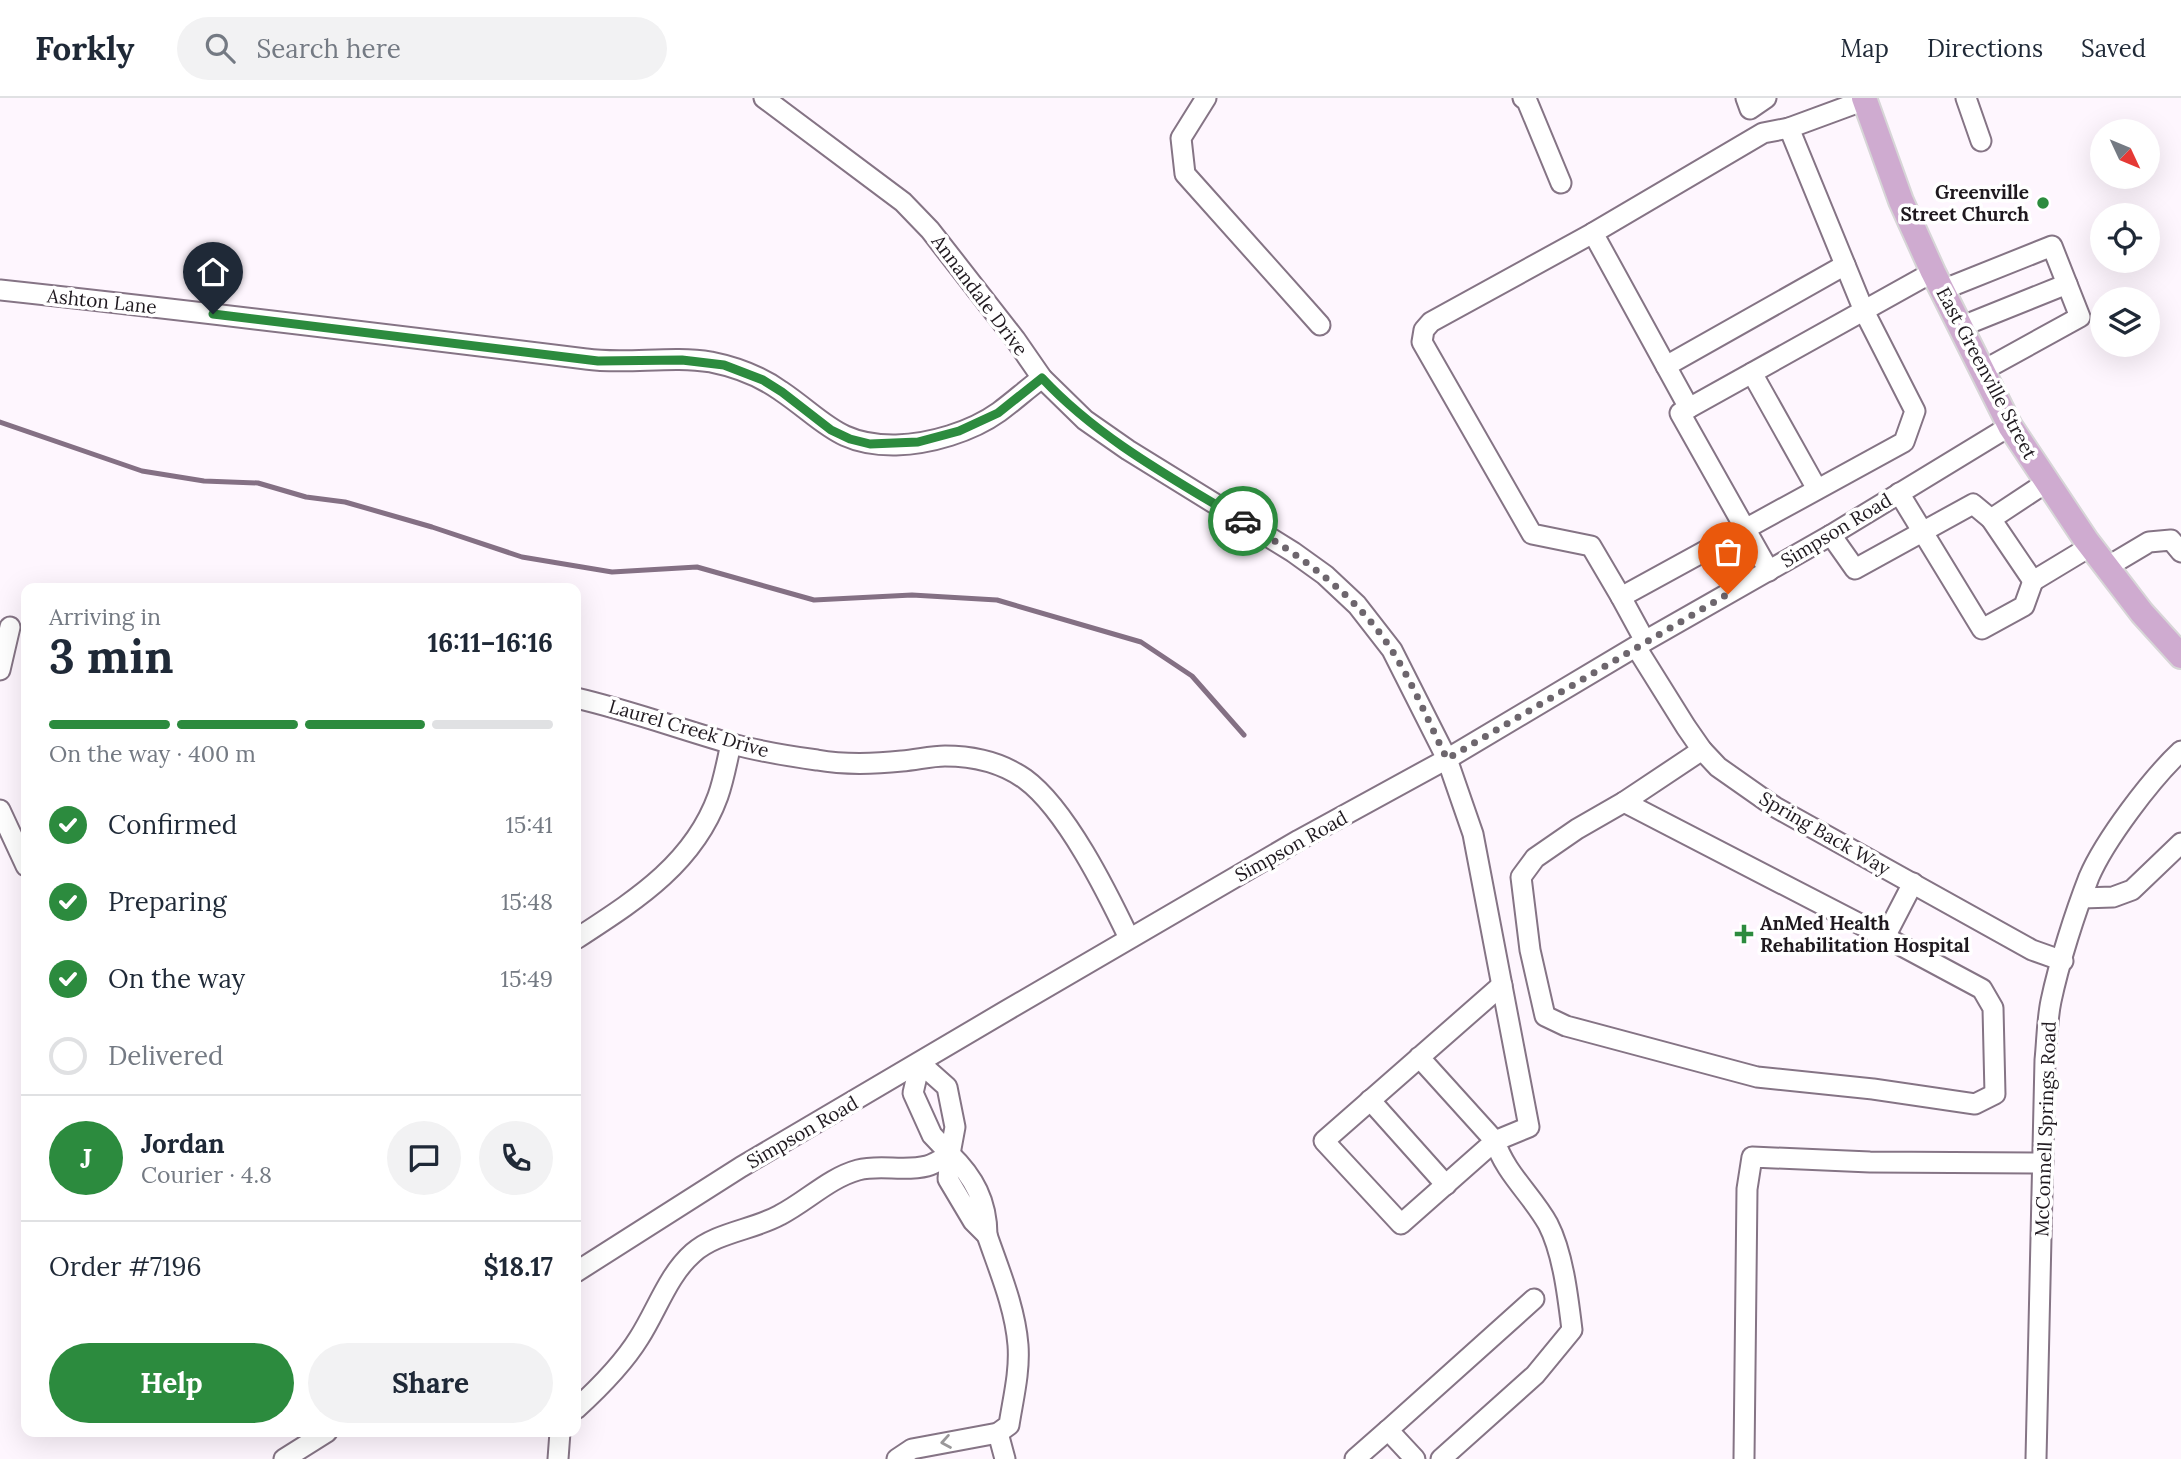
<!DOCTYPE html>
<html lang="en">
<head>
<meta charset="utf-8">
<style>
	body { margin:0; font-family:Lora,serif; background:#f2f2f3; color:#1f2937; height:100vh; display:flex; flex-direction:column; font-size:26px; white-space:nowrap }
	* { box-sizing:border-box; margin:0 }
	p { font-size:23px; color:#747a83 }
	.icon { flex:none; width:38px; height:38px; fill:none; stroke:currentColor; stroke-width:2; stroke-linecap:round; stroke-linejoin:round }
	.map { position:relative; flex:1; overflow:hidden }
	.sheet { position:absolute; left:21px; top:485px; width:560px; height:854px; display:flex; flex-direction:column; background:#fff; border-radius:14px; box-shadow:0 7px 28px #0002 }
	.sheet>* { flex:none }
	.needle { width:46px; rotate:134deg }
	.controls { position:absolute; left:2090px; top:21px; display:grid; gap:14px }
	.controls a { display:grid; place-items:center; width:70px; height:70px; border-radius:50%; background:#fff; box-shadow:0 7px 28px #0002; font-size:35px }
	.pin { position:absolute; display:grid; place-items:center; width:60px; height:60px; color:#fff; margin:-72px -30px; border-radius:50% 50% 50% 0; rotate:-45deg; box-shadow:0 0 7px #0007 }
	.pin .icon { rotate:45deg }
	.courier { position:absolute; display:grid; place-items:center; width:70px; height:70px; margin:-35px; border:5px solid #2c8b3e; border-radius:50%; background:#fff; color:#222; box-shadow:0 2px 9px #0007 }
	.head em { font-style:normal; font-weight:700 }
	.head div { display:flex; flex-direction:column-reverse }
	.head { display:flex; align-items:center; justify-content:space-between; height:119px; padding:0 28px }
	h1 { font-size:46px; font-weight:700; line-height:52px }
	.bar { display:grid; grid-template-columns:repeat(4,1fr); gap:10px 7px; align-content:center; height:84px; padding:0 28px }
	.bar i { height:9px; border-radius:5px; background:#e0e1e3 }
	.bar .selected { background:#2c8b3e }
	.bar p { grid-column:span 4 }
	.line { display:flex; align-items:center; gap:18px; padding:0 28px; border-top:2px solid #e0e1e3 }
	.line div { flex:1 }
	.round { display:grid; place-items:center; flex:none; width:74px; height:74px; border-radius:37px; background:#f2f2f3 }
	ol { padding:0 28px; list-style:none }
	li { display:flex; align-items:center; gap:21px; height:77px }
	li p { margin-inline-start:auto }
	li .icon { padding:7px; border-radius:50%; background:#2c8b3e; color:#fff; stroke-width:4 }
	li:last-child { color:#747a83 }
	li i { width:38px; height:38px; border:4px solid #e0e1e3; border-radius:50% }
	.primary-button { display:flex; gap:14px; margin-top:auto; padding:14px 28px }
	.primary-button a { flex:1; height:80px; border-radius:42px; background:#2c8b3e; color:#fff; font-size:28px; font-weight:700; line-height:80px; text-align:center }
	.primary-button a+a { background:#f2f2f3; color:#1f2937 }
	header { display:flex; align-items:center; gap:42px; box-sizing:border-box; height:98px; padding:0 35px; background:#fff; border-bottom:2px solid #e0e1e3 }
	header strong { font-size:33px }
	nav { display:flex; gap:38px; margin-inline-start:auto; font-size:24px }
	.search { width:490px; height:63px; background:#f2f2f3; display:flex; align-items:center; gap:18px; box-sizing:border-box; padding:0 24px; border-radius:38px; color:#747a83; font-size:26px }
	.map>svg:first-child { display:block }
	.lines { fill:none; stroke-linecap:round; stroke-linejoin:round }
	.stream { stroke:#847084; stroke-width:5 }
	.minor-casing { stroke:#857485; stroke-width:23 }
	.major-casing { stroke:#d7d6d7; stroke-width:28 }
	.minor { stroke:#fff; stroke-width:19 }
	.major { stroke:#cfabd0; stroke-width:24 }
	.oneway { stroke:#9a989a }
	.done { stroke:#6d666d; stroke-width:7; stroke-dasharray:0 12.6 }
	.route { stroke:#2c8b3e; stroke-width:9 }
	.poi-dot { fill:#2c8b3e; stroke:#fff; stroke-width:2.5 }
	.labels { text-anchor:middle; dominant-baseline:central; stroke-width:7; stroke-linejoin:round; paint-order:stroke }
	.poi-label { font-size:19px; font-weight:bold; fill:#1f191f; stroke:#fff; text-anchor:end }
	.street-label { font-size:19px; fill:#1f191f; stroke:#fff }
</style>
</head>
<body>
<header>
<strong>Forkly</strong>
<div class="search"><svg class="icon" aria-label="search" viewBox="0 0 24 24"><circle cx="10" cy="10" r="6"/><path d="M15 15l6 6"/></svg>Search here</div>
<nav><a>Map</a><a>Directions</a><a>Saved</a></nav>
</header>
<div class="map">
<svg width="2181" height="1361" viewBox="0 0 2181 1361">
	<rect width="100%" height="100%" fill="#fef6fe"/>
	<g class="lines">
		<path class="stream" d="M 0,324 L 142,373 L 204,383 L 258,385 L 306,399 L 345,404 L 432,429 L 522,459 L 612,474 L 697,469 L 814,502 L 912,497 L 997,502 L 1141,544 L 1192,578 L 1244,637"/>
		<defs>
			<g id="minor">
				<path d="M 764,0 L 903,104 L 930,132 L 1015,241 L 1042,280 L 1085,322 L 1128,352 L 1293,454 L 1325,477 L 1357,507 L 1392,552 L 1447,661 L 1473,736 L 1529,1029 L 1495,1043 C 1505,1075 1532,1097 1548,1126 C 1563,1155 1568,1199 1572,1232 L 1535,1277 L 1441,1361"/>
				<path d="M 1206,0 L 1181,40 L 1185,76 L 1320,227"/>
				<path d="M 1523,0 L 1527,3 L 1561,85"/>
				<path d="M 1746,0 L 1750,11 L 1766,0"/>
				<path d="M 1966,0 L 1981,43"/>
				<path d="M 1593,135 L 1431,224 L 1424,232 L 1422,244 L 1532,436 L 1591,448 L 1621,499"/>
				<path d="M 0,192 C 195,213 391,237 586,261 C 627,267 670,257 711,264 C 736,269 760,278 781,293 C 824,322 838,348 896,347 C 930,346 971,334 999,314 C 1014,303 1027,291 1042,280"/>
				<path d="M 1942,192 L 2052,148 L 2080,219 L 1982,273"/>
				<path d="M 1960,229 L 2067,186"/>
				<path d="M 1666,268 L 1845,167"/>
				<path d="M 1752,275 L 1817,391"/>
				<path d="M 1689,310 L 1593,135 L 1763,35 L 1789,30"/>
				<path d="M 2047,384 L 1991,421 L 2033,483 L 2091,448"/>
				<path d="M 1899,395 L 1982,531 L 2024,508 L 2033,483"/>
				<path d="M 1831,437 L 1855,471 L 1973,406 L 1991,421"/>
				<path d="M 2107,469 L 2149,444 L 2171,442 L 2181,454"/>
				<path d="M 1769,473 L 1680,315 L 1933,174"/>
				<path d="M 1645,543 L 1621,499 L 1904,344 L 1915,313 L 1864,213 L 1789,30 L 1865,2"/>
				<path d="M 1636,549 L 1686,629 L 1702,652 L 1718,669 L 1775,709 L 2032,852 L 2063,863"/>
				<path d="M 0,572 L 10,529"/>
				<path d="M 576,600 C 628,612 677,630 729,645 C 757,653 788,658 817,662 C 845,667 874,666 902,663 C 916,662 931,658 945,658 C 973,658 1001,664 1025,681 C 1066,711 1107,794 1129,840"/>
				<path d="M 1702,652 L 1624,704 L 1885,839 L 1913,785"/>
				<path d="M 1624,704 L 1577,731 L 1535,760 L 1521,779 L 1530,852 L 1545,918 L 1566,928 L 1757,979 L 1873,991 L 1975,1006 L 1995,996 L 1993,910 L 1982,891 L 1885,839"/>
				<path d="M 0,712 L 26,768"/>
				<path d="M 2082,800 L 2113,799 L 2132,792 L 2181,745"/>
				<path d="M 576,841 C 634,803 693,767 718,698 C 724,681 727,663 731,646"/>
				<path d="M 1419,959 L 1495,1043 L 1401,1126 L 1324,1043 L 1502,887"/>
				<path d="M 920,965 L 947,989 L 955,1029 L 950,1056 L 932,1037 L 913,995 Z"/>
				<path d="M 1370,1002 L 1446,1087"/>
				<path d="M 950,1056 C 974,1079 987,1104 987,1137 L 973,1123 L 948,1081 Z"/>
				<path d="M 576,1174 L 741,1069 L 1004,914 L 1299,742 L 1447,661 L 1645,543 L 1831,437 L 2010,328"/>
				<path d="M 576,1311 C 599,1290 623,1266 639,1240 C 657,1212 668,1177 693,1155 C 717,1134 753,1132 780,1117 C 807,1103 829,1080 858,1072 C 880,1066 904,1074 927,1068 C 935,1066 943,1060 950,1056"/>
				<path d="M 998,1335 L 1005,1361"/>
				<path d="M 284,1361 L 327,1334"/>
				<path d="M 558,1361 L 560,1334"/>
				<path d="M 897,1361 L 912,1351 L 998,1335 L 1009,1327 C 1013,1301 1020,1274 1018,1247 C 1015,1209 999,1172 987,1137"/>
				<path d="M 1355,1361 L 1388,1332"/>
				<path d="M 1415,1361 L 1388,1332 L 1534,1201"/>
				<path d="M 1744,1361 L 1747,1091 L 1752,1059 L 1870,1064 L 2043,1065"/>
				<path d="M 2036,1361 L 2045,962 C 2047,943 2047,922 2051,903 C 2059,865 2075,815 2089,779 C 2105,742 2151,681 2181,653"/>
			</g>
			<path id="major" d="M 1864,0 L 1901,103 L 1933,174 L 2010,328 L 2086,442 L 2142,515 L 2181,558"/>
		</defs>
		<use href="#minor" class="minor-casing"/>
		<use href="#major" class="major-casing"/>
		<use href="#minor" class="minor"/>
		<use href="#major" class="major"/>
	</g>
	<defs><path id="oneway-chevron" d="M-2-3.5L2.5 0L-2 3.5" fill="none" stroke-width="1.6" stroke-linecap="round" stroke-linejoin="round" transform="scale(1.75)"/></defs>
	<use class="oneway" href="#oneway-chevron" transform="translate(946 1344) rotate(170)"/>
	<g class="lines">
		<path class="done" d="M 1243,423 C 1300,458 1354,494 1391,551 C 1413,585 1429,625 1447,661 L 1728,496"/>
		<path class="route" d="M 213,216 L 598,263 L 682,262 L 724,267 L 763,282 L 782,294 L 831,332 L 850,341 L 870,346 L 918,344 L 959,333 L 998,315 L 1042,280 C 1099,341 1172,380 1243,423"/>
	</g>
	<g class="poi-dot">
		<circle cx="2043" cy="105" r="7"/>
		<path d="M1740.5 825.5h7v7h7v7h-7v7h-7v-7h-7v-7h7z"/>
	</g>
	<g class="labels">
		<g class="poi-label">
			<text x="2029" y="94">Greenville<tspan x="2029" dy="22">Street Church</tspan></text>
			<text x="1760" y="825" text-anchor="start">AnMed Health<tspan x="1760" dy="22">Rehabilitation Hospital</tspan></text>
		</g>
		<g class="street-label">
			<text transform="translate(980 197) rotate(53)">Annandale Drive</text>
			<text transform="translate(102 203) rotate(6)">Ashton Lane</text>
			<text transform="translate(1987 275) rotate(62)">East Greenville Street</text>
			<text transform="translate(1836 432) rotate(-31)">Simpson Road</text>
			<text transform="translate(689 630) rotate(16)">Laurel Creek Drive</text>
			<text transform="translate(1825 735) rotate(30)">Spring Back Way</text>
			<text transform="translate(1291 748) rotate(-29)">Simpson Road</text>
			<text transform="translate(2045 1031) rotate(-88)">McConnell Springs Road</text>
			<text transform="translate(802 1034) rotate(-30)">Simpson Road</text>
		</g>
	</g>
</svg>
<div class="controls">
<a><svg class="needle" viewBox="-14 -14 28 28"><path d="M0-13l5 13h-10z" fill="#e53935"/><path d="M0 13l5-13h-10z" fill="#747a83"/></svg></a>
<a><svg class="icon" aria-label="locate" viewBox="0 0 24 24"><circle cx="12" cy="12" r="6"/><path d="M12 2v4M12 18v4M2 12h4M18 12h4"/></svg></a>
<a><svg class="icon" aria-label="layers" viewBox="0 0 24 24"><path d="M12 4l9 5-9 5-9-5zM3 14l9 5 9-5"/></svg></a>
</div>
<div class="pin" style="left:1728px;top:496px;background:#ea580c"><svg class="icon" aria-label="bag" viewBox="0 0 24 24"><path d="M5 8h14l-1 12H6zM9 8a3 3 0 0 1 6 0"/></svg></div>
<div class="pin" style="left:213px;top:216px;background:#1f2937"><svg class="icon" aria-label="home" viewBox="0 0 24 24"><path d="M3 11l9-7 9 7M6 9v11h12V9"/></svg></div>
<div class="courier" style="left:1243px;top:423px"><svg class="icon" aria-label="car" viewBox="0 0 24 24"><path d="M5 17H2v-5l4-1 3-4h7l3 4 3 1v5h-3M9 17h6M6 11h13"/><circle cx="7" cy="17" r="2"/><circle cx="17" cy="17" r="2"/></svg></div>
<section class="sheet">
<div class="head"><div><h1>3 min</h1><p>Arriving in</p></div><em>16:11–16:16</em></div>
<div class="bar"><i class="selected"></i><i class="selected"></i><i class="selected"></i><i></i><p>On the way · 400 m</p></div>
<ol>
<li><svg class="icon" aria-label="check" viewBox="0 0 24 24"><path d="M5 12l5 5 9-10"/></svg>Confirmed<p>15:41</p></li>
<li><svg class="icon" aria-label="check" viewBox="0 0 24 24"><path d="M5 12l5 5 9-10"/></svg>Preparing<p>15:48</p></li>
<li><svg class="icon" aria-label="check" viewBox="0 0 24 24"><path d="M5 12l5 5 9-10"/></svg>On the way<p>15:49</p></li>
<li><i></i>Delivered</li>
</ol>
<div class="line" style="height:126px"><b class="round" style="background:#2c8b3e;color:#fff">J</b><div><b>Jordan</b><p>Courier · 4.8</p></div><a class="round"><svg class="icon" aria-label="chat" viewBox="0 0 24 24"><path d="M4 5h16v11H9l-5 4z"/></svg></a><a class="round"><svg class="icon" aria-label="phone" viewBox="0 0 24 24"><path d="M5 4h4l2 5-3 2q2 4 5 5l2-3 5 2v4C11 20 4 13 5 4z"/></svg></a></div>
<div class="line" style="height:91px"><div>Order #7196</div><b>$18.17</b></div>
<div class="primary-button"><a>Help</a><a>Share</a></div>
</section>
</div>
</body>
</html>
